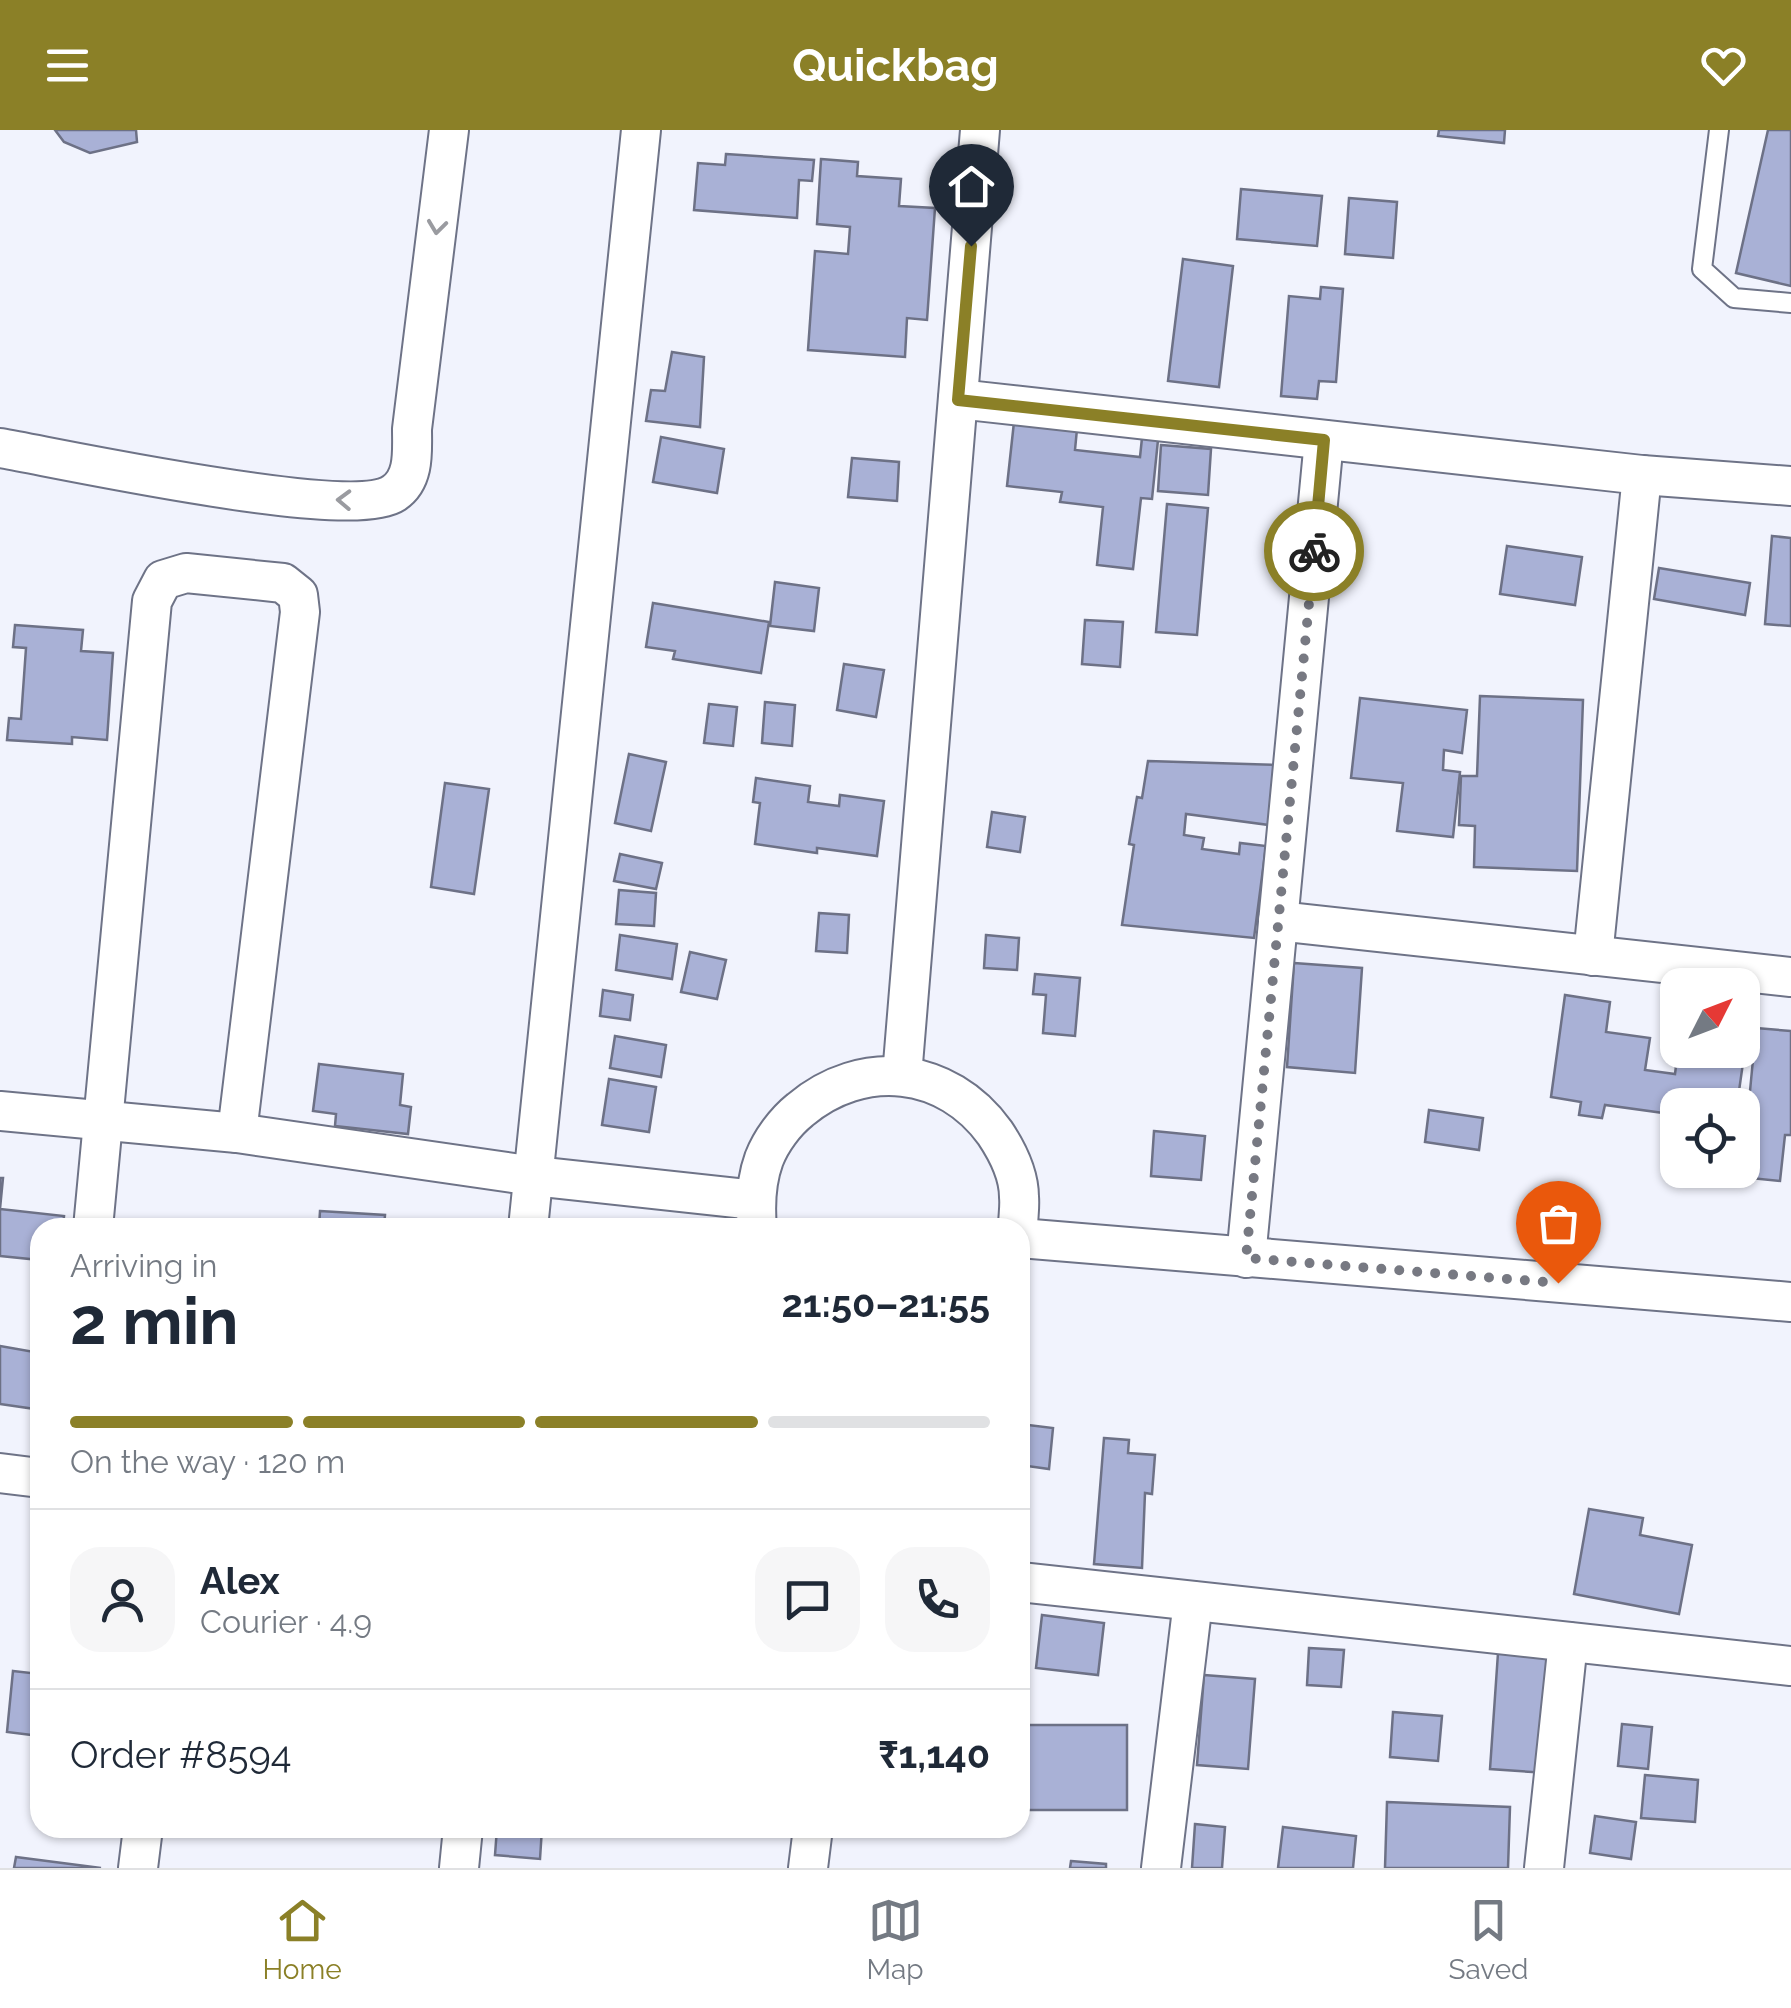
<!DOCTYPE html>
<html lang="en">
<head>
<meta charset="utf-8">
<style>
	body { margin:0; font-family:Raleway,sans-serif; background:#f6f6f7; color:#1f2937; height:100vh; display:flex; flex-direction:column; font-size:38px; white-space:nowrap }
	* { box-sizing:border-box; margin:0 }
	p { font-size:32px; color:#747a83 }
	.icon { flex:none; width:55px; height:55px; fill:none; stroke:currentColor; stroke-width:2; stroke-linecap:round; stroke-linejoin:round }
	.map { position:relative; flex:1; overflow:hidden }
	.panel { position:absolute; left:30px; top:1088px; width:1000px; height:620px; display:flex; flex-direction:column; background:#fff; border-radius:30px; box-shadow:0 2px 8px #0004 }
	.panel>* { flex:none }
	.needle { width:65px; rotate:48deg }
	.buttons { position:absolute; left:1660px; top:838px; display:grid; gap:20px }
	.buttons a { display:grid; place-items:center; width:100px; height:100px; border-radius:20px; background:#fff; box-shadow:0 2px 8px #0004; font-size:50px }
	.pin { position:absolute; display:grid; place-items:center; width:85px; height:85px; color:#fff; margin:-102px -42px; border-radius:50% 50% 50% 0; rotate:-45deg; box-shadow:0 0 10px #0007 }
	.pin .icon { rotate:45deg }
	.courier { position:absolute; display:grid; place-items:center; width:100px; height:100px; margin:-50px; border:8px solid #8b8027; border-radius:50%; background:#fff; color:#222; box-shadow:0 2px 12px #0007 }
	.headline em { font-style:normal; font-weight:700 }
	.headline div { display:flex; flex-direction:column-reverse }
	.headline { display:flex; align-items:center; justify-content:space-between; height:170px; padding:0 40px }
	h1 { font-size:65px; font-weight:700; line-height:75px }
	.bar { display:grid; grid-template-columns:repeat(4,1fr); gap:15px 10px; align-content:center; height:120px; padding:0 40px }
	.bar i { height:12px; border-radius:8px; background:#e0e1e3 }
	.bar .selected { background:#8b8027 }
	.bar p { grid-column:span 4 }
	.line { display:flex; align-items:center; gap:25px; padding:0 40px; border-top:2px solid #e0e1e3 }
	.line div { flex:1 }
	.round { display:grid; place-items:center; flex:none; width:105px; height:105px; border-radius:30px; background:#f6f6f7 }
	header { display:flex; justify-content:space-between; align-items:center; height:130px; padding:0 40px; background:#8b8027; color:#fff; font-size:45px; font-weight:700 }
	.tabs { display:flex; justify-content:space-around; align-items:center; height:140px; border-top:2px solid #e0e1e3; background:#fff; font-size:28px; color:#747a83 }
	.tabs a { display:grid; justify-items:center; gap:5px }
	.tabs .selected { color:#8b8027 }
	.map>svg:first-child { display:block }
	.building { fill:#a9b1d6; stroke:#6d7186; stroke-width:2.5 }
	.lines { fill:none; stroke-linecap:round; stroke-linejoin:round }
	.lane-casing { stroke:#6e7387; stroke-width:22 }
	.street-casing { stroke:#6e7387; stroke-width:42 }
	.lane { stroke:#fff; stroke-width:18 }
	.street { stroke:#fff; stroke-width:38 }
	.oneway { stroke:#9a9ba0 }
	.done { stroke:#777982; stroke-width:10; stroke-dasharray:0 18 }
	.route { stroke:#8b8027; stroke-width:12 }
</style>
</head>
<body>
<header><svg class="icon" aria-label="menu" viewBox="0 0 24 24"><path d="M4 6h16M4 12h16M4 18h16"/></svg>Quickbag<svg class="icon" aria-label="heart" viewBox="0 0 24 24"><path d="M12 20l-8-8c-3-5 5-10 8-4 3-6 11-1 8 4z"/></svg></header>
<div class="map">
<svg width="1791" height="1738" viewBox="0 0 1791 1738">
	<rect width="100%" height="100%" fill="#f1f3fd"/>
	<g class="building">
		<path d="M 55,0 L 136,0 L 137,12 L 90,23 L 64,12 Z"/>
		<path d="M 1439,0 L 1505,0 L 1504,13 L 1438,6 Z"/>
		<path d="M 1768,0 L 1791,0 L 1791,156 L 1736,143 Z"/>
		<path d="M 726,24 L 814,30 L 812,51 L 799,50 L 797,88 L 694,80 L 698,33 L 725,35 Z"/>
		<path d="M 821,29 L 858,32 L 857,46 L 901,49 L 899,76 L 935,78 L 927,190 L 907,188 L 905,227 L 808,220 L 815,121 L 848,124 L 850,97 L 817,94 Z"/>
		<path d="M 1241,59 L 1322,66 L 1317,116 L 1237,109 Z"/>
		<path d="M 1349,68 L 1397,72 L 1393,128 L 1345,124 Z"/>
		<path d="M 1183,129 L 1233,136 L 1219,257 L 1168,251 Z"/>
		<path d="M 1321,157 L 1343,159 L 1336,252 L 1319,251 L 1317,269 L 1281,266 L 1289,166 L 1320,169 Z"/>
		<path d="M 672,222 L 704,227 L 700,297 L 646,291 L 651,260 L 665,261 Z"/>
		<path d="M 1014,292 L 1077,299 L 1075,320 L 1140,327 L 1142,308 L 1158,310 L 1152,369 L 1141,368 L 1133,439 L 1097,435 L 1103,377 L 1060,372 L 1062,362 L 1007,356 Z"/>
		<path d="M 661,307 L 724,319 L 717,363 L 653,352 Z"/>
		<path d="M 1161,315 L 1211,319 L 1208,365 L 1158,361 Z"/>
		<path d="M 852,328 L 899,332 L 897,371 L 848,367 Z"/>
		<path d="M 1167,374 L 1208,378 L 1197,505 L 1156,502 Z"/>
		<path d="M 1772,406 L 1791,408 L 1791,496 L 1765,494 Z"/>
		<path d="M 1507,416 L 1582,427 L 1575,475 L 1500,464 Z"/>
		<path d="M 1659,438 L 1750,453 L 1745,485 L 1654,469 Z"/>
		<path d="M 775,452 L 819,458 L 814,501 L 770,496 Z"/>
		<path d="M 653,473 L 769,492 L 761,543 L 673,529 L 675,521 L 646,517 Z"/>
		<path d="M 1085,490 L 1123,492 L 1120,537 L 1082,534 Z"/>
		<path d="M 15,495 L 83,500 L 81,521 L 113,523 L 107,610 L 72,607 L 72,614 L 7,610 L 9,588 L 21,589 L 26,518 L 13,517 Z"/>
		<path d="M 844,534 L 884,540 L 876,587 L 837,580 Z"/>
		<path d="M 1480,566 L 1583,570 L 1577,741 L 1474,737 L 1475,696 L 1459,695 L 1461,646 L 1477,646 Z"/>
		<path d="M 1360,568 L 1467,580 L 1462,623 L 1444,620 L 1443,640 L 1460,642 L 1453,707 L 1397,701 L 1403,653 L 1351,648 Z"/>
		<path d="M 765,572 L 795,575 L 792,616 L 762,613 Z"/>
		<path d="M 709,574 L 737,577 L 733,616 L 704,613 Z"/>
		<path d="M 629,624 L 666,632 L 651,701 L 615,693 Z"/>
		<path d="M 1148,631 L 1277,635 L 1269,695 L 1186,684 L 1184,705 L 1204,708 L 1202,719 L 1239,724 L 1240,713 L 1266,716 L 1254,808 L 1122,795 L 1134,715 L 1129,714 L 1137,667 L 1142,668 Z"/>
		<path d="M 756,648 L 810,656 L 808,672 L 839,676 L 840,665 L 884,671 L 877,726 L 817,718 L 817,723 L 755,714 L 760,673 L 753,672 Z"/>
		<path d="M 445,653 L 489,659 L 474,764 L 431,757 Z"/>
		<path d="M 992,682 L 1025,687 L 1020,722 L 987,717 Z"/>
		<path d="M 620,724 L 662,733 L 656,759 L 614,751 Z"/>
		<path d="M 619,760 L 656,763 L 654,796 L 616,794 Z"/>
		<path d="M 819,783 L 849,785 L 847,823 L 816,821 Z"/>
		<path d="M 620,805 L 677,814 L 672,849 L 616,840 Z"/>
		<path d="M 986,805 L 1019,808 L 1017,840 L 984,838 Z"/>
		<path d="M 690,822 L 726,830 L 717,869 L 681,862 Z"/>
		<path d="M 1294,833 L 1362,838 L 1355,943 L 1287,937 Z"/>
		<path d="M 1035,844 L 1080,848 L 1075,906 L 1043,903 L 1046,865 L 1033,864 Z"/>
		<path d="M 1688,847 L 1754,856 L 1737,975 L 1678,975 L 1678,985 L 1605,975 L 1602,988 L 1579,985 L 1581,972 L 1551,967 L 1565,865 L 1610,872 L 1606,902 L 1650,908 L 1645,940 L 1675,944 L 1678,920 L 1742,920 L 1742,855 L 1687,855 Z"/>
		<path d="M 603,860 L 633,865 L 630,890 L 600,886 Z"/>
		<path d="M 1756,898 L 1791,901 L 1791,1005 L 1785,1005 L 1780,1051 L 1671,1040 L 1675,996 L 1678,996 L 1678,1040 L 1742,1040 L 1742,1003 L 1746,1003 Z"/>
		<path d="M 615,906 L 666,915 L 661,947 L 610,938 Z"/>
		<path d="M 319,934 L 403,944 L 400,975 L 411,977 L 408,1004 L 335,996 L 336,984 L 313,981 Z"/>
		<path d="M 609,949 L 656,957 L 649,1002 L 602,995 Z"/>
		<path d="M 1429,980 L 1483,988 L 1479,1020 L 1425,1012 Z"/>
		<path d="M 1154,1001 L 1205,1006 L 1201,1050 L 1151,1046 Z"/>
		<path d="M 0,1048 L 3,1048 L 0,1079 L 64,1086 L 63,1098 L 40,1098 L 40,1130 L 0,1126 Z"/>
		<path d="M 320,1081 L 385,1085 L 384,1098 L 319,1098 Z"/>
		<path d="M 0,1216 L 40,1223 L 40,1245 L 35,1279 L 0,1274 Z"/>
		<path d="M 1020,1294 L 1053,1298 L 1049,1339 L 1020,1335 Z"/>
		<path d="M 1104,1308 L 1129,1310 L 1128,1323 L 1155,1325 L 1152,1364 L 1145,1363 L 1142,1438 L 1094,1434 Z"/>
		<path d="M 1589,1379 L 1643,1388 L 1640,1405 L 1692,1415 L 1679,1484 L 1574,1464 Z"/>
		<path d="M 1042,1485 L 1104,1493 L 1098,1545 L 1036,1538 Z"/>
		<path d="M 1309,1518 L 1344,1520 L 1341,1557 L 1307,1555 Z"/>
		<path d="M 1498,1523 L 1555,1527 L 1547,1643 L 1490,1639 Z"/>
		<path d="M 13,1541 L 40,1544 L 40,1606 L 7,1602 Z"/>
		<path d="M 1204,1545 L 1255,1549 L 1248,1639 L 1197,1635 Z"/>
		<path d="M 1393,1582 L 1442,1586 L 1438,1631 L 1390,1627 Z"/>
		<path d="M 1622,1594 L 1652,1597 L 1648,1639 L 1618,1636 Z"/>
		<rect x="1022" y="1595" width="105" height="85"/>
		<path d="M 1645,1645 L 1698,1650 L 1695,1692 L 1641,1688 Z"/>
		<path d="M 1387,1672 L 1510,1677 L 1508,1738 L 1385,1738 Z"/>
		<path d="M 1595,1686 L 1636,1692 L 1631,1729 L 1590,1723 Z"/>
		<path d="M 1195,1694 L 1225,1697 L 1222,1738 L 1192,1738 Z"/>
		<path d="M 1283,1697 L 1356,1706 L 1353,1738 L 1278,1738 Z"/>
		<path d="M 497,1698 L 542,1698 L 540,1729 L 495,1725 Z"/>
		<path d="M 16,1727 L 101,1738 L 14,1738 Z"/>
		<path d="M 1071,1731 L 1106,1734 L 1106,1738 L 1070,1738 Z"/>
	</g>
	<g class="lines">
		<defs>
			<path id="lane" d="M 1719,0 L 1702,139 L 1734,168 L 1791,173"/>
			<g id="street">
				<path d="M 958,269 L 1642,345 L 1791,356"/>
				<path d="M 0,318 C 63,329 351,392 394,363 C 415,349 412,321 412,299 L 449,0"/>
				<path d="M 1278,791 L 1791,847"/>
				<path d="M 1593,826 L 1642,345"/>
				<path d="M 902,946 L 980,0"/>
				<path d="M 0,981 L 237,1003 L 534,1046 L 755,1070"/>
				<path d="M 93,1098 L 152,471 L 163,450 L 186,443 L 283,453 L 298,465 L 300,482 L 237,1003"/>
				<path d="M 528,1098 L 641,0"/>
				<path d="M 757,1098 C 755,1075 756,1051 764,1029 C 771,1011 785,992 800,980 C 862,928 947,936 995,1003 C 1007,1021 1019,1045 1019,1067 C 1020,1077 1018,1087 1018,1098"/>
				<path d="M 1020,1108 L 1791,1172"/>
				<path d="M 1246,1128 L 1324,310"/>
				<path d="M 0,1343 L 40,1348"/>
				<path d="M 1020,1452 L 1791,1536"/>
				<path d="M 138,1738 L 143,1698"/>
				<path d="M 459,1738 L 463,1698"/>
				<path d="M 808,1738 L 813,1698"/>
				<path d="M 1161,1738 L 1193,1471"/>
				<path d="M 1544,1738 L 1568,1512"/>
			</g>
		</defs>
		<use href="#lane" class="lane-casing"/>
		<use href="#street" class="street-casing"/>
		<use href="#lane" class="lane"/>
		<use href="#street" class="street"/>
	</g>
	<defs><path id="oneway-chevron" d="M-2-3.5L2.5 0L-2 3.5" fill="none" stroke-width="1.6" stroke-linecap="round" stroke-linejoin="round" transform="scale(2.5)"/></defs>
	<g class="oneway">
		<use href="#oneway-chevron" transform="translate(437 97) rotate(97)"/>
		<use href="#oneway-chevron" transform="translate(344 370) rotate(-178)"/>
	</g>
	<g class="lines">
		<path class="done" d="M 1314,421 L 1246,1128 L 1558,1153"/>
		<path class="route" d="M 971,116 L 958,270 L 1324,310 L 1314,421"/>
	</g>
</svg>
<div class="buttons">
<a><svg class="needle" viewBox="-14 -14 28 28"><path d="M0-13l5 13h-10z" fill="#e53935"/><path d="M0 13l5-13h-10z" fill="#747a83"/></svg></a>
<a><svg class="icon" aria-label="locate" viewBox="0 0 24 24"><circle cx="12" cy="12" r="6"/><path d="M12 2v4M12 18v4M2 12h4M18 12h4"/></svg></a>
</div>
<div class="pin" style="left:1558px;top:1153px;background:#ea580c"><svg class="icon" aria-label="bag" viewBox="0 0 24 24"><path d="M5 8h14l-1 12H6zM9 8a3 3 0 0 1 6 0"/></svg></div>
<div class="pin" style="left:971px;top:116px;background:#1f2937"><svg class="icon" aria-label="home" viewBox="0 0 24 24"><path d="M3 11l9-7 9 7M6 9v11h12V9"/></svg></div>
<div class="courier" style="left:1314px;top:421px"><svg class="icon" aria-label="bike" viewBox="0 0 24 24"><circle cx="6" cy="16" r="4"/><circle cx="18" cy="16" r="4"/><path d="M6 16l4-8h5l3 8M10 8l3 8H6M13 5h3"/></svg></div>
<section class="panel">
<div class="headline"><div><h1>2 min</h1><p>Arriving in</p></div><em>21:50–21:55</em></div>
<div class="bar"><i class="selected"></i><i class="selected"></i><i class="selected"></i><i></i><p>On the way · 120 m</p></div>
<div class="line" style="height:180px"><a class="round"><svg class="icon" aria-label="person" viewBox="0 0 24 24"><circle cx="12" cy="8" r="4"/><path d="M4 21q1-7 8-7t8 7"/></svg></a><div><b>Alex</b><p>Courier · 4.9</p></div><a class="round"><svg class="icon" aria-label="chat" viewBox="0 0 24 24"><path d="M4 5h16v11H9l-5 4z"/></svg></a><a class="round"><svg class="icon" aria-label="phone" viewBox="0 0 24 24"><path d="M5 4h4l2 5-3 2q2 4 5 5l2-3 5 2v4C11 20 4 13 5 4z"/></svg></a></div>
<div class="line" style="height:130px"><div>Order #8594</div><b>₹1,140</b></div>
</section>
</div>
<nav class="tabs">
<a class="selected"><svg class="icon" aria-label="home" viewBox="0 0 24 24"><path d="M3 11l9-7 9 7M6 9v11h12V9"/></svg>Home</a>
<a><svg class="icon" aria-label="map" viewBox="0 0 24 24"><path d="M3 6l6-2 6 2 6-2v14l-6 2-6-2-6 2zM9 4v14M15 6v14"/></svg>Map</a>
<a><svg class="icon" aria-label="saved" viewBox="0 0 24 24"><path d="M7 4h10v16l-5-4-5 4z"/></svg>Saved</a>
</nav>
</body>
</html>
